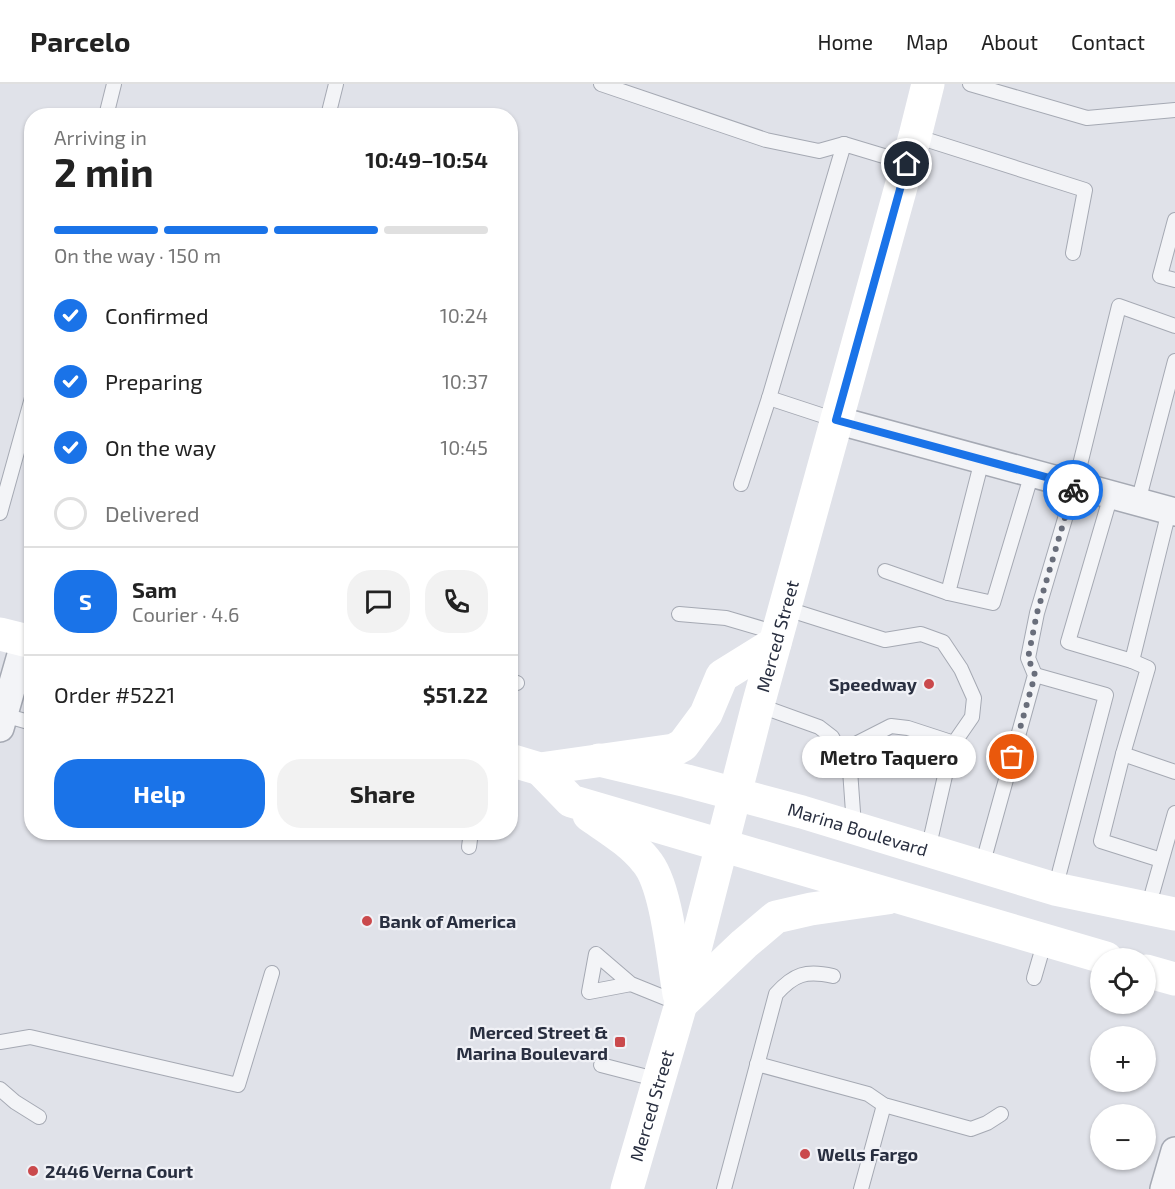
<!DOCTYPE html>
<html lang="en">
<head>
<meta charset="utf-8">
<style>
	body { margin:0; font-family:"Exo 2",sans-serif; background:#f2f2f2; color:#222; height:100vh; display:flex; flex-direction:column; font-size:22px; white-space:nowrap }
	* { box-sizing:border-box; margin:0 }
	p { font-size:20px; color:#767676 }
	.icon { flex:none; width:33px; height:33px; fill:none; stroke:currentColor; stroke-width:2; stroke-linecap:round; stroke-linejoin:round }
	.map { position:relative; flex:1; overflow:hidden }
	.sheet { position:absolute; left:24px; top:24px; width:494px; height:732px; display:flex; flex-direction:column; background:#fff; border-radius:24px; box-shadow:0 2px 4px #0004 }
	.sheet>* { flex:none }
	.tools { position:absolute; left:1090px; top:864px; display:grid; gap:12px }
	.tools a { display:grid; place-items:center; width:66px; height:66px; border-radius:50%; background:#fff; box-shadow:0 2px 4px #0004; font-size:30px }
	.pin { position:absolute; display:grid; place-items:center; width:51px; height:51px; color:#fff; margin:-26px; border:3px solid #fff; border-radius:50%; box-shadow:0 2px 6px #0007 }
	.courier { position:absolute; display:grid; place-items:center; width:60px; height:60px; margin:-30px; border:4px solid #1a73e8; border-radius:50%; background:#fff; color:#222; box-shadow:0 2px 8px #0007 }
	.bubble { position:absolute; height:42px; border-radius:21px; background:#fff; box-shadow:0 2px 4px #0004; font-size:20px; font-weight:700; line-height:42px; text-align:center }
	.summary em { font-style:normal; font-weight:700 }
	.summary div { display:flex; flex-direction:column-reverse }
	.summary { display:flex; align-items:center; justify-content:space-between; height:102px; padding:0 30px }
	h1 { font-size:39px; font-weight:700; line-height:45px }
	.bar { display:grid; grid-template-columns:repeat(4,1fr); gap:9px 6px; align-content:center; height:72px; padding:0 30px }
	.bar i { height:8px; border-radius:4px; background:#e0e0e0 }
	.bar .current { background:#1a73e8 }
	.bar p { grid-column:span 4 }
	.line { display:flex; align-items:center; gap:15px; padding:0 30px; border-top:2px solid #e0e0e0 }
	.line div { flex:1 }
	.round { display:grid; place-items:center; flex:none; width:63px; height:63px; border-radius:24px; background:#f2f2f2 }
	ol { padding:0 30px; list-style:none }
	li { display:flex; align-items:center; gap:18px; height:66px }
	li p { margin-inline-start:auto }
	li .icon { padding:6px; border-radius:50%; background:#1a73e8; color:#fff; stroke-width:4 }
	li:last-child { color:#767676 }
	li i { width:33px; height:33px; border:3px solid #e0e0e0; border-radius:50% }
	.action { display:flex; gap:12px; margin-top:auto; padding:12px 30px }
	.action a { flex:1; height:69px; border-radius:24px; background:#1a73e8; color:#fff; font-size:24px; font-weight:700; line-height:69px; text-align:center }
	.action a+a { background:#f2f2f2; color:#222 }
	header { display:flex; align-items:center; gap:36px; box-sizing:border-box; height:84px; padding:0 30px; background:#fff; border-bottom:2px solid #e0e0e0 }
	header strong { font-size:28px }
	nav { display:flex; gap:33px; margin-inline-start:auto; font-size:21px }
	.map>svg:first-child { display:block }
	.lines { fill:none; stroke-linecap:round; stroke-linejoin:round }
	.lane-casing { stroke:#a5a9b3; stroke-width:16 }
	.street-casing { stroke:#a5a9b3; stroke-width:30 }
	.lane { stroke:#f3f4f7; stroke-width:14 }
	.street { stroke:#f3f4f7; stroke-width:27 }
	.secondary { stroke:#fff; stroke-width:33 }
	.done { stroke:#696e7b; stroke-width:6; stroke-dasharray:0 10.8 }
	.route { stroke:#1a73e8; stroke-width:8 }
	.poi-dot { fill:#ca494c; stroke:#f0f1f6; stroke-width:2 }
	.labels { text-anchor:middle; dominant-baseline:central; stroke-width:4.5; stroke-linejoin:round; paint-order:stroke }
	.street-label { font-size:18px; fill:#292f40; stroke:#f0f1f6 }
	.poi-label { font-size:18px; font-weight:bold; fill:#292f40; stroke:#f0f1f6; text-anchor:start }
</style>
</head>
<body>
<header>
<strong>Parcelo</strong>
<nav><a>Home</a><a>Map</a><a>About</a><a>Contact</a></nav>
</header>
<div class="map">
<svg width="1175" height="1105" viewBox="0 0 1175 1105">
	<rect width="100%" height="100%" fill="#e0e2e9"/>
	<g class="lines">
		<defs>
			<g id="lane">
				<path d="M 601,0 L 766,56 L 819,67 L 844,60"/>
				<path d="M 970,0 L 1087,34 L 1175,26"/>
				<path d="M 106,32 L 114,0"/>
				<path d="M 328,32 L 336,0"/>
				<path d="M 915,52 L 1085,106 L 1073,169"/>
				<path d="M 1175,136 L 1160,192 L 1175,196"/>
				<path d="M 836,336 L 769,314 L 844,60 L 907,79"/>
				<path d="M 982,376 L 948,509 L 993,519 L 1032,389"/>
				<path d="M 741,400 L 769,314"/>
				<path d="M 1111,411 L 1068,558 L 1132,577 L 1169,427"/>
				<path d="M 1138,418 L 1175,277"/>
				<path d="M 0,429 L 32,314"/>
				<path d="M 885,487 L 948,509"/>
				<path d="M 784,524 L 885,556 L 921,550 L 943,558 L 961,585 L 974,614 L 972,633 L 954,659 L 950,670 L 928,766"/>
				<path d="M 679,530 L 726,534 L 777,549"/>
				<path d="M 1132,577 L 1148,584 L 1123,670 L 1175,688"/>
				<path d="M 1035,591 L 1106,611 L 1055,805"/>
				<path d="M 510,597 L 517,599"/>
				<path d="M 758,621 L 819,643 L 832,653 L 850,686 L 854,742"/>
				<path d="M 4,631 L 32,639"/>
				<path d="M 840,668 L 891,642 L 908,644 L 954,659"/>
				<path d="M 1123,670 L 1101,757 L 1161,776"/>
				<path d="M 469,763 L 471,748"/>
				<path d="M 982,782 L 1035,591 L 1028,574 L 1037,529 L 1075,401 L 1119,222 L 1175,242"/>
				<path d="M 1148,824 L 1175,729"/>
				<path d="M 1034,894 L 1045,856"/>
				<path d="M 631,900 L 589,908 L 596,870 L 631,900 L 678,919"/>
				<path d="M 0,958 L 30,953 L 238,1001 L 272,889"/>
				<path d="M 757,980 L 868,1010 L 884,1021 L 971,1045 L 987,1039 L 1001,1030"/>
				<path d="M 601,981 L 659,996"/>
				<path d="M 0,1005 L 15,1018 L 39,1033"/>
				<path d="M 724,1105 L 776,910 C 794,890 806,886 833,892"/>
				<path d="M 861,1105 L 884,1021"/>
			</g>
			<g id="street">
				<path d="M 836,336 L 1175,428"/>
				<path d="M 0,644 L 25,557"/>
				<path d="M 1164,1105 L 1175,1067"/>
			</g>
		</defs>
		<use href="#lane" class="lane-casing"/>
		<use href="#street" class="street-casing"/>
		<use href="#lane" class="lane"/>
		<use href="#street" class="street"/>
		<g class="secondary">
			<path d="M 0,550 L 32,558"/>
			<path d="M 510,676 L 540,685 L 674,666 L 683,661 L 706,630 L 722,592 L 775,559"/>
			<path id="s1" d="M 599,676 L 687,697 L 802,728 L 1055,805 L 1175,830"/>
			<path d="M 540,685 L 571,717 L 1106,874"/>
			<path d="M 589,731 C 609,745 631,758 646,777 C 667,801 673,877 679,910"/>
			<path d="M 1146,887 L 1175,895"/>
			<path d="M 681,920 L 744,860 L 776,833 L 811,825 L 887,814"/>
			<path id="s2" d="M 627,1105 L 681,920 L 758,621 L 915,52 L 928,0"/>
		</g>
	</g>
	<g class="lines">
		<path class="done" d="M 1012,673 L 1035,591 L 1028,574 L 1037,529 L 1073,406"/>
		<path class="route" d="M 907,80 L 836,336 L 1075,401 L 1073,406"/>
	</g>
	<g class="poi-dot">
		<circle cx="929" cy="600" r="6"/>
		<circle cx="367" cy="837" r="6"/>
		<rect x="614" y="952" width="12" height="12" rx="3"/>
		<circle cx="805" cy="1070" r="6"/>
		<circle cx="33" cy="1087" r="6"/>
	</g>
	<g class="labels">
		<g class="street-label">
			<text stroke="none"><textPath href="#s2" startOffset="573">Merced Street</textPath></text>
			<text stroke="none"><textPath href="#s1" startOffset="268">Marina Boulevard</textPath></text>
			<text stroke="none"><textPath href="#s2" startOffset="87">Merced Street</textPath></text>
		</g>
		<g class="poi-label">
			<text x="917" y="600" text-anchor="end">Speedway</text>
			<text x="379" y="837">Bank of America</text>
			<text x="608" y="948" text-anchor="end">Merced Street &amp;<tspan x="608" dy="21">Marina Boulevard</tspan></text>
			<text x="817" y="1070">Wells Fargo</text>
			<text x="45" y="1087">2446 Verna Court</text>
		</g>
	</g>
</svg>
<div class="tools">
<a><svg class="icon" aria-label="locate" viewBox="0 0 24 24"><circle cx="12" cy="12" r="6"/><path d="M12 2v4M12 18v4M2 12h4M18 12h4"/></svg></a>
<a>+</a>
<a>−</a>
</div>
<div class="pin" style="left:1012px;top:673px;background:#ea580c"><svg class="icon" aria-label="bag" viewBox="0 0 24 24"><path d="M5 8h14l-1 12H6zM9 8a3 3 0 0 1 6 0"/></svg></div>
<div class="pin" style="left:907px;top:80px;background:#1f2937"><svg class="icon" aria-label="home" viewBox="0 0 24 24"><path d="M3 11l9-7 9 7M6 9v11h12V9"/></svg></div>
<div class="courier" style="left:1073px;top:406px"><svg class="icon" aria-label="bike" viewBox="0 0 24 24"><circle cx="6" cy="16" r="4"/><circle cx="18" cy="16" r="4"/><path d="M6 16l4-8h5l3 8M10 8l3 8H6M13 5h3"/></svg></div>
<div class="bubble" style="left:802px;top:652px;width:174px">Metro Taquero</div>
<section class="sheet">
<div class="summary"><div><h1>2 min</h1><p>Arriving in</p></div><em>10:49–10:54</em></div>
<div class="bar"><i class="current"></i><i class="current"></i><i class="current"></i><i></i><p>On the way · 150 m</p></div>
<ol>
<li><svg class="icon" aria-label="check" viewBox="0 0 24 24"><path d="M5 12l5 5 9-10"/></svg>Confirmed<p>10:24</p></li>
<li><svg class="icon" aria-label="check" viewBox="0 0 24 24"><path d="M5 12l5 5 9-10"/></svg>Preparing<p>10:37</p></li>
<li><svg class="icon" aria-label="check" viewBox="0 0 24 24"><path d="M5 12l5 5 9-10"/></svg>On the way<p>10:45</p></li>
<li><i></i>Delivered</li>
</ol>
<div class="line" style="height:108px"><b class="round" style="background:#1a73e8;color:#fff">S</b><div><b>Sam</b><p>Courier · 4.6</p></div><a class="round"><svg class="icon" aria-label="chat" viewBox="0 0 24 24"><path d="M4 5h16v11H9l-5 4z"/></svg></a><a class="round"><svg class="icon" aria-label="phone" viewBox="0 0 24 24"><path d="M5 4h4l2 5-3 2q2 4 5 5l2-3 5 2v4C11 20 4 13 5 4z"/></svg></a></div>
<div class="line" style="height:78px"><div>Order #5221</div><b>$51.22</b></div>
<div class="action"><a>Help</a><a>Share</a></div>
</section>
</div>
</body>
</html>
